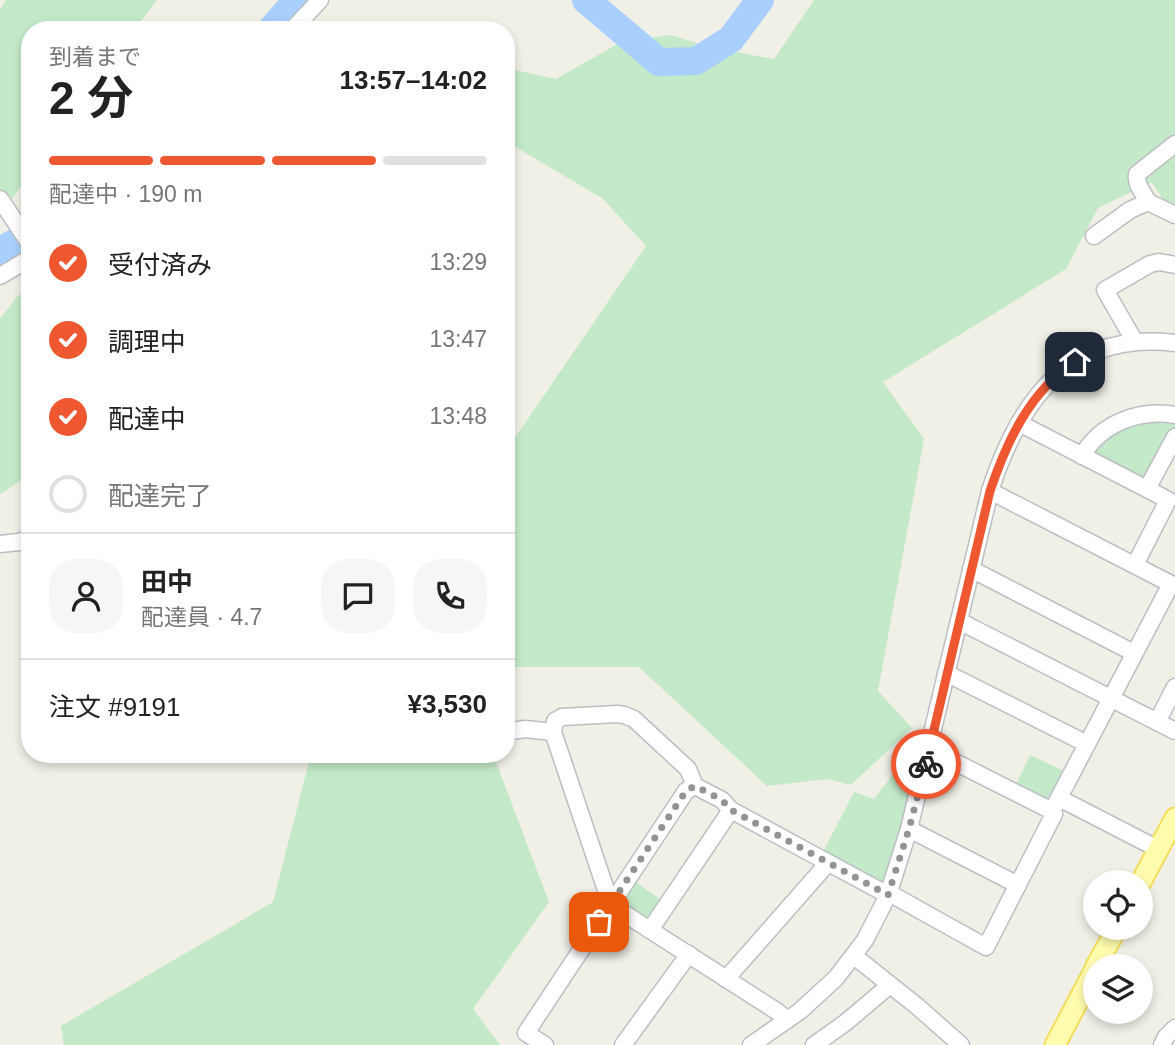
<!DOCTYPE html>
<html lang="ja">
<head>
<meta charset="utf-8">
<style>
	body { margin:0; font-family:Arial,"Noto Sans JP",sans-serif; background:#f6f6f6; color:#222; height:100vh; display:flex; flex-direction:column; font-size:26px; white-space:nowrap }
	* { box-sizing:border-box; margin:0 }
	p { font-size:23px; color:#767676 }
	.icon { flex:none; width:38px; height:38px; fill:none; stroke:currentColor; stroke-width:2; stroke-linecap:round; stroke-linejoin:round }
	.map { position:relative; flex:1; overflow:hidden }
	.details { position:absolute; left:21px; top:21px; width:494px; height:742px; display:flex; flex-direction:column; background:#fff; border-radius:28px; box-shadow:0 4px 10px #0003 }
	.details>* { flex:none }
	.tools { position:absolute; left:1083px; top:870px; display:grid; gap:14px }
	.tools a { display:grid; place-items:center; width:70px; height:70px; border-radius:50%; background:#fff; box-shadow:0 4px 10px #0003; font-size:35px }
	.pin { position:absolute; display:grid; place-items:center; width:60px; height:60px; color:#fff; margin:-30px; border-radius:14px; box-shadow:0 4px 10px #0006 }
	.courier { position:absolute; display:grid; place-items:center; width:70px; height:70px; margin:-35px; border:5px solid #ee5730; border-radius:50%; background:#fff; color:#222; box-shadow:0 2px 9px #0007 }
	.head em { font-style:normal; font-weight:700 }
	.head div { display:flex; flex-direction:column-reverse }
	.head { display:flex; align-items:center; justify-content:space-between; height:119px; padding:0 28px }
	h1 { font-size:46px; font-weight:700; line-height:52px }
	.bar { display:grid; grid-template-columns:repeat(4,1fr); gap:10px 7px; align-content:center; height:84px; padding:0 28px }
	.bar i { height:9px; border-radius:5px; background:#e0e0e0 }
	.bar .current { background:#ee5730 }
	.bar p { grid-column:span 4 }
	.line { display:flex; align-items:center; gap:18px; padding:0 28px; border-top:2px solid #e0e0e0 }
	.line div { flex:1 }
	.round { display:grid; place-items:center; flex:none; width:74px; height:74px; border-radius:28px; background:#f6f6f6 }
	ol { padding:0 28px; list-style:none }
	li { display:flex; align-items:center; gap:21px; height:77px }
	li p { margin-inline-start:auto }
	li .icon { padding:7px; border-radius:50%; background:#ee5730; color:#fff; stroke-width:4 }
	li:last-child { color:#767676 }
	li i { width:38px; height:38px; border:4px solid #e0e0e0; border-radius:50% }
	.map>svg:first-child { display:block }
	.green { fill:#c4e9c8 }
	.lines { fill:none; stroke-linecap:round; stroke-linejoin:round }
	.river { stroke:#a9cfff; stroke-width:28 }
	.minor-casing { stroke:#bcbec3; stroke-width:19 }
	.major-casing { stroke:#f5dd5c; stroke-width:23 }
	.minor { stroke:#fff; stroke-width:16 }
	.major { stroke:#fffcae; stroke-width:19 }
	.done { stroke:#919394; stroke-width:7; stroke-dasharray:0 12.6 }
	.route { stroke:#ee5730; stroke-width:9 }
</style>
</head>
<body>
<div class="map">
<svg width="1175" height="1045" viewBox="0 0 1175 1045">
	<rect width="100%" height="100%" fill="#f1f0e7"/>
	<g class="green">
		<path d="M 6,0 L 157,0 L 134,30 L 30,30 L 30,173 L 0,216 L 0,9 Z"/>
		<path d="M 814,0 L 1175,0 L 1175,208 L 1167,207 L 1152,182 L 1098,208 L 1066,269 L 883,382 L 924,439 L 878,691 L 912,728 L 851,785 L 827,779 L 767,786 L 639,667 L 508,667 L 506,672 L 506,451 L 646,246 L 603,199 L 509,143 L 506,144 L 506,68 L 556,79 L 621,42 L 670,35 L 714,48 L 774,59 Z"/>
		<path d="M 30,286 L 30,475 L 0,494 L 0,319 L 16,298 Z"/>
		<path d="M 1145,418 L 1175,422 L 1175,427 L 1149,477 L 1143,479 L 1092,454 L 1099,440 Z"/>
		<path d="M 925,732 L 901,831 L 885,881 L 879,883 L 823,852 L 854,792 L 874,799 Z"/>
		<path d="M 311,754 L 493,754 L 549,902 L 473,1009 L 500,1045 L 64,1045 L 61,1026 L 273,902 Z"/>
		<path d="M 1030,755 L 1064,771 L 1051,801 L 1043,802 L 1015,787 Z"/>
		<path d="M 634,881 L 664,902 L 651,921 L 622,907 L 621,901 Z"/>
	</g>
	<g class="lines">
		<g class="river">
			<path d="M 586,0 L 659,62 L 696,61 L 731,39 L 760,0"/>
			<path d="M 271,30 L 297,0"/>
			<path d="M 0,252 L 12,244 L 30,237"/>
		</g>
		<defs>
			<g id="minor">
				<path d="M 292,30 L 320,0"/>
				<path d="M 0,199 L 30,244"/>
				<path d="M 1148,202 C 1144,193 1135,185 1137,174 L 1175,144"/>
				<path d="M 1094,236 L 1130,210 L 1148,202 L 1175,215"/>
				<path d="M 0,276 L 30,258"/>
				<path d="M 1135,342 L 1105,290 L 1150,264 L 1159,262 L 1175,265"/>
				<path d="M 1019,423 L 1147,489 L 1175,437"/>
				<path d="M 1082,456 C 1101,423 1139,409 1175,415"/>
				<path d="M 990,491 L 1171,584 L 1052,811"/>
				<path d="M 0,544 L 19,542 L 30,538"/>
				<path d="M 1135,565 L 1168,500 L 1147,489"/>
				<path d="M 971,569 L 1134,653"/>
				<path d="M 959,621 L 1175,731"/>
				<path d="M 946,673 L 1087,744"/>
				<path d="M 1157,722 L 1175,687"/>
				<path d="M 506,732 L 525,729 L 553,732"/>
				<path d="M 1059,798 L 1158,849"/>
				<path d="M 909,829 L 1018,885"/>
				<path d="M 889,893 L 986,947 L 1054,814 L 1052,811 L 929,749"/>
				<path d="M 650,930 L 731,810"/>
				<path d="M 854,956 L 918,1007 L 961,1045"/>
				<path d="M 726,979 L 828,863"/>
				<path d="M 787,1020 L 778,1012 L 611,905 L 553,732 L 555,721 L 562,717 L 617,714 L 624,715 L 634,719 L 688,769 L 695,786 L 722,800 L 731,810 L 888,895"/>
				<path d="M 545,1045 L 526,1033 L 686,791 L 695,786"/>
				<path d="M 623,1045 L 689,954"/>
				<path d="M 751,1045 L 800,1011 L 836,978 L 865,940 L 888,895 L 909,829 L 990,491 C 1019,401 1069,330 1175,343"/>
				<path d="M 814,1045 L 845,1023 L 890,985"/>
				<path d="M 1162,1045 L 1166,1037 L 1175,1028"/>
			</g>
			<g id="major">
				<path d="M 1141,882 L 1175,818"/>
				<path d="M 1096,966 L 1117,928"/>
				<path d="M 1055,1045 L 1096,967"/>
			</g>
		</defs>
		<use href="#minor" class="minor-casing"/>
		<use href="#major" class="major-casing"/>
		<use href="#minor" class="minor"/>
		<use href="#major" class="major"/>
	</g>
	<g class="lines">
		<path class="done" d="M 599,922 L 686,791 L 695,786 L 722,800 L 731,810 L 888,895 L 909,829 L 926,764"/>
		<path class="route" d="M 926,764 L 990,491 C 1007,441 1030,391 1075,362"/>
	</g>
</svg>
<div class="tools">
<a><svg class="icon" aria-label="locate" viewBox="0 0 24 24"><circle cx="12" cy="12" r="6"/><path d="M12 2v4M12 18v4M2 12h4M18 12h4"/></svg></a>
<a><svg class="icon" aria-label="layers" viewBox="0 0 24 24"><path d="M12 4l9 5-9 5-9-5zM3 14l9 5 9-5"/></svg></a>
</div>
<div class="pin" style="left:599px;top:922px;background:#ea580c"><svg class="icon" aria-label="bag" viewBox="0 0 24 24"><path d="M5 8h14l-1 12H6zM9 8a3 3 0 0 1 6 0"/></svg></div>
<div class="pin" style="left:1075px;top:362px;background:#1f2937"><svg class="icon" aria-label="home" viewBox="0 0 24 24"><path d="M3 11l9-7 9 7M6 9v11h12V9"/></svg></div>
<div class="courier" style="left:926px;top:764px"><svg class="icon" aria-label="bike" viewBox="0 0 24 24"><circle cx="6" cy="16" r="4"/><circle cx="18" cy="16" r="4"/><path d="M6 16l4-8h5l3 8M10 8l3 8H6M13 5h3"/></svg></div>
<section class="details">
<div class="head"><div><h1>2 分</h1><p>到着まで</p></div><em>13:57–14:02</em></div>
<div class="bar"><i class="current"></i><i class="current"></i><i class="current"></i><i></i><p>配達中 · 190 m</p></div>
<ol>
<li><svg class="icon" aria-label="check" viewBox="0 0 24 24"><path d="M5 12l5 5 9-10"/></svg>受付済み<p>13:29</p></li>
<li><svg class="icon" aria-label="check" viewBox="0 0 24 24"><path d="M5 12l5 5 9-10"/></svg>調理中<p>13:47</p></li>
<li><svg class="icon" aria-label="check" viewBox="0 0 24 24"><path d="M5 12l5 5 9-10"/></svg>配達中<p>13:48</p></li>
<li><i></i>配達完了</li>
</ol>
<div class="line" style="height:126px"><a class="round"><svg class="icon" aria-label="person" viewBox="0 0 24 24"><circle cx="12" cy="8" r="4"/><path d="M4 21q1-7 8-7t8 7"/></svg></a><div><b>田中</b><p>配達員 · 4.7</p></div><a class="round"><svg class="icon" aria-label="chat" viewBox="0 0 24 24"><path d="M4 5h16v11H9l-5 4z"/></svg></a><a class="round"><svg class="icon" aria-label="phone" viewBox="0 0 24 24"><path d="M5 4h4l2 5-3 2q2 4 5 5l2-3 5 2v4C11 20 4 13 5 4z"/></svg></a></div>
<div class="line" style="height:91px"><div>注文 #9191</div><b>¥3,530</b></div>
</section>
</div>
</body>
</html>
